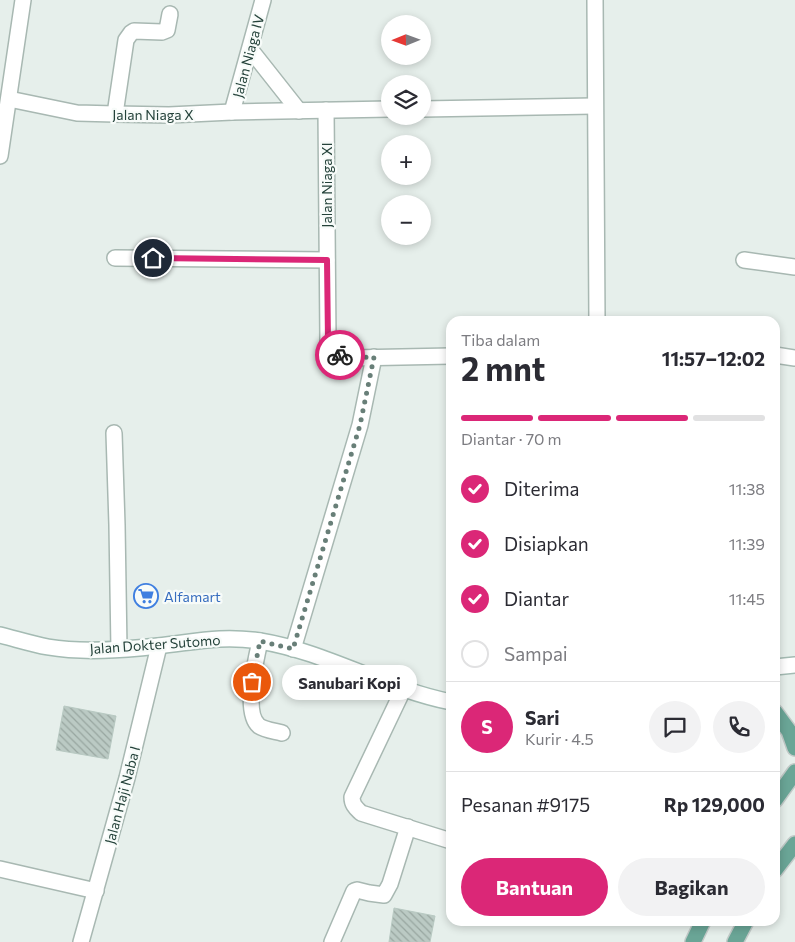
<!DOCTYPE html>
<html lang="id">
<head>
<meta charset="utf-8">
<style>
	body { margin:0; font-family:Commissioner,sans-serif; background:#f2f2f3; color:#2b2b33; height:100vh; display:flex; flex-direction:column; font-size:19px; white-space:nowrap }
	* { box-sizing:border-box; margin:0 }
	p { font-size:16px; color:#7c7c81 }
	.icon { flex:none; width:28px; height:28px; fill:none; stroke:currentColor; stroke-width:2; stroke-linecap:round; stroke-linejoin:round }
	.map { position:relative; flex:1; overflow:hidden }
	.panel { position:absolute; left:446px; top:316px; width:334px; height:610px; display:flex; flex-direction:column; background:#fff; border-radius:15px; box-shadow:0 2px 8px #0003 }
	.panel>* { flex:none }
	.needle { width:32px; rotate:269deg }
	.controls { position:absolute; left:381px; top:15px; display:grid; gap:10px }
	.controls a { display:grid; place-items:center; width:50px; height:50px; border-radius:50%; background:#fff; box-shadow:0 2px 8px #0003; font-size:25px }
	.pin { position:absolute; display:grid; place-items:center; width:42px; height:42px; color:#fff; margin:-21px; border:2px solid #fff; border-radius:50%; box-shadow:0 1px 5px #0007 }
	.courier { position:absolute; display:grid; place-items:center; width:50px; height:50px; margin:-25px; border:4px solid #db2777; border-radius:50%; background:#fff; color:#222; box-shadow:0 1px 6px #0007 }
	.bubble { position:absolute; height:35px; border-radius:18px; background:#fff; box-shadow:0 2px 8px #0003; font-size:16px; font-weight:700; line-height:35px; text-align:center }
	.headline em { font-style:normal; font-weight:700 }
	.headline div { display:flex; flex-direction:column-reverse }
	.headline { display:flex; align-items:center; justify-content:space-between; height:85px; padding:0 15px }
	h1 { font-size:32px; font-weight:700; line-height:38px }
	.bar { display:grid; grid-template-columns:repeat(4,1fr); gap:8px 5px; align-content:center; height:60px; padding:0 15px }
	.bar i { height:6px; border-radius:4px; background:#e1e1e2 }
	.bar .active { background:#db2777 }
	.bar p { grid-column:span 4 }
	.line { display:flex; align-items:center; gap:12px; padding:0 15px; border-top:1px solid #e1e1e2 }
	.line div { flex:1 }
	.round { display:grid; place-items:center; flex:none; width:52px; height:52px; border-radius:26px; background:#f2f2f3 }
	ol { padding:0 15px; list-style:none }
	li { display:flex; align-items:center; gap:15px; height:55px }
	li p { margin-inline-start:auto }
	li .icon { padding:5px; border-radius:50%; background:#db2777; color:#fff; stroke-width:4 }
	li:last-child { color:#7c7c81 }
	li i { width:28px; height:28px; border:2px solid #e1e1e2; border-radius:50% }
	.action { display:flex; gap:10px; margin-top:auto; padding:10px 15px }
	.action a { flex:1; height:58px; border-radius:30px; background:#db2777; color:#fff; font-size:20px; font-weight:700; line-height:58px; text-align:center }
	.action a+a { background:#f2f2f3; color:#2b2b33 }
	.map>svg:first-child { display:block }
	.building { fill:url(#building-back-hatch); stroke:#b8c9c2 }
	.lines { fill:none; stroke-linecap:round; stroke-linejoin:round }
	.minor-casing { stroke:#a8b8b2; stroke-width:18 }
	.secondary-casing { stroke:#a4bbb3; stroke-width:18 }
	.primary-casing { stroke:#c2cac8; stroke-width:18 }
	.minor { stroke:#fff; stroke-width:15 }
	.secondary { stroke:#fff; stroke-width:15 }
	.primary { stroke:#6aa596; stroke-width:15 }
	.done { stroke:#687f78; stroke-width:5; stroke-dasharray:0 9 }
	.route { stroke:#db2777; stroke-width:6 }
	.labels { text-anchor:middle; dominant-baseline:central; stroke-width:4.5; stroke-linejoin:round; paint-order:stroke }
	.street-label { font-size:14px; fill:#24423a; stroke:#f7fbf9 }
	.shop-label { font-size:14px; fill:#366cbe; stroke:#f7fbf9; text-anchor:start }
</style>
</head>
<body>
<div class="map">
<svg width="795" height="942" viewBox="0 0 795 942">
	<defs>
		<pattern id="building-back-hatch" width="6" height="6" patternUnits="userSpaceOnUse" patternTransform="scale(1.25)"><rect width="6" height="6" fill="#bbcac4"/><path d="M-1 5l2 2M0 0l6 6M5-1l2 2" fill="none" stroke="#98a6a0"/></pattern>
	</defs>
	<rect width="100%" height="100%" fill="#e6efeb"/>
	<g class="building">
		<path d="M 64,706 L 116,716 L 108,759 L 56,750 Z"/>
		<path d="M 394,908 L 435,916 L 430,942 L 389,942 Z"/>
	</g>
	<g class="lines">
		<defs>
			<g id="minor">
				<path d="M 595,0 L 597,321"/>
				<path d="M 250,49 L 299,111"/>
				<path d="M 9,99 L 77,113 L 115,114 L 169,115 L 232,112 L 390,109"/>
				<path d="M 422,109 L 594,106"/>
				<path d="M 326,110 L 328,341 L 333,352 L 352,358 L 451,356"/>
				<path d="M 232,112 L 263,0"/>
				<path d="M 115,114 L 126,40 L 131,33 L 134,31 L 162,32 L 167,30 L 170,14"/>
				<path d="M 0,156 L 23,0"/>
				<path d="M 115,258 L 327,260"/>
				<path d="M 744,260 L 795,267"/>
				<path d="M 775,355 L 795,358"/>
				<path d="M 114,433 L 117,525 L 119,649"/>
				<path d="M 260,641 C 256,659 243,713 259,726 C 265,730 275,731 282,733"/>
				<path d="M 293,649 L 360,425 L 374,357"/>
				<path d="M 403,690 L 352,797 C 352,805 356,808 361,813 L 451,841"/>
				<path d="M 0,869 L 96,891"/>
				<path d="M 81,942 L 127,778 L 159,646"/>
				<path d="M 332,942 L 354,891 L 357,890 L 369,893 L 384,895 L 390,884 L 408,827"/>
			</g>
			<g id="secondary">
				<path d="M 0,635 C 16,639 32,644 48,647 C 83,653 122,650 158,646 C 195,642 221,635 260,641 C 327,652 385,689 451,702"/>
				<path d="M 775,667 L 795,665"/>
			</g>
			<g id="primary">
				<path d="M 775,712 L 789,731 L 795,748"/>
				<path d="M 775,800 L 795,772"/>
				<path d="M 775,870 L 795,844"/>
				<path d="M 693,942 L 703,921"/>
				<path d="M 735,942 L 746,921"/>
			</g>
		</defs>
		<use href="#minor" class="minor-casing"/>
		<use href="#secondary" class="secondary-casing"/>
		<use href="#primary" class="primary-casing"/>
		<use href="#minor" class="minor"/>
		<use href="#secondary" class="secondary"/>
		<use href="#primary" class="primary"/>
	</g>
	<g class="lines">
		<path class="done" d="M 252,682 L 260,641 L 293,649 L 360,425 L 374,357 L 352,358 L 340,355"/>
		<path class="route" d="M 153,258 L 327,260 L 328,341 L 333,352 L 340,355"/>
	</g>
	<defs>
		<symbol id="supermarket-ring" viewBox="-11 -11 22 22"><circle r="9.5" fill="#f7fbf9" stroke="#3f7fe0" stroke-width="1.5"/><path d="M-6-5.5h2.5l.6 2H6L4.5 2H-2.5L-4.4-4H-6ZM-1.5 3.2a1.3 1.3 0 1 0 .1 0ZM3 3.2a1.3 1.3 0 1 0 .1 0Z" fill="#3f7fe0"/></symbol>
	</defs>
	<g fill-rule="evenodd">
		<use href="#supermarket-ring" x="132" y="582" width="28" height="28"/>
	</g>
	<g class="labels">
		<g class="street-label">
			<text transform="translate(248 56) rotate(-75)">Jalan Niaga IV</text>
			<text x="153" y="114">Jalan Niaga X</text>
			<text transform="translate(326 185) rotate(-90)">Jalan Niaga XI</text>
			<text transform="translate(155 644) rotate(-4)">Jalan Dokter Sutomo</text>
			<text transform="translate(122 795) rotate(-75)">Jalan Haji Naba I</text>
		</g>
		<g class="shop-label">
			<text x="164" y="596">Alfamart</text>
		</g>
	</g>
</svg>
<div class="controls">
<a><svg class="needle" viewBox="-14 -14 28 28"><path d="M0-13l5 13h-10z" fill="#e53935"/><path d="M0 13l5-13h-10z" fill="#7c7c81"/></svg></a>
<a><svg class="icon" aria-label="layers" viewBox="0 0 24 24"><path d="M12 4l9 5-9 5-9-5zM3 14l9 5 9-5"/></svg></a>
<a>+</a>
<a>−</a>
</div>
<div class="pin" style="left:252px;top:682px;background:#ea580c"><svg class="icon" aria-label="bag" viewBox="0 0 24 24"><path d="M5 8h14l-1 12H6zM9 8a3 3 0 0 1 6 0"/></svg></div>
<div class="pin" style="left:153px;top:258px;background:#1f2937"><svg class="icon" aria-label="home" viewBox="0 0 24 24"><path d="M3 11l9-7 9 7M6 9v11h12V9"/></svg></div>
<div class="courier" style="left:340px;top:355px"><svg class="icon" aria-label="bike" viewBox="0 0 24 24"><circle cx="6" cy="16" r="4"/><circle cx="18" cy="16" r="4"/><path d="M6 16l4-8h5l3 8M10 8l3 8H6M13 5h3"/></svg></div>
<div class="bubble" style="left:282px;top:665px;width:135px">Sanubari Kopi</div>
<section class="panel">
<div class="headline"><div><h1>2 mnt</h1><p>Tiba dalam</p></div><em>11:57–12:02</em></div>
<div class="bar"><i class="active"></i><i class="active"></i><i class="active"></i><i></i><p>Diantar · 70 m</p></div>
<ol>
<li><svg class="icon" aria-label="check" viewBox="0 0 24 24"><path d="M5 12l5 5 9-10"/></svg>Diterima<p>11:38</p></li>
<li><svg class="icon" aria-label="check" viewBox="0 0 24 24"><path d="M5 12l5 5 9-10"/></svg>Disiapkan<p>11:39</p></li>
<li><svg class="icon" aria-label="check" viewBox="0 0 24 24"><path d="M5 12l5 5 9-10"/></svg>Diantar<p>11:45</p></li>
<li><i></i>Sampai</li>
</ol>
<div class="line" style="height:90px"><b class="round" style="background:#db2777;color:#fff">S</b><div><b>Sari</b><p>Kurir · 4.5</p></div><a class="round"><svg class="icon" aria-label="chat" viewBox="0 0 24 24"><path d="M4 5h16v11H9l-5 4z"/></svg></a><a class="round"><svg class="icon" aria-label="phone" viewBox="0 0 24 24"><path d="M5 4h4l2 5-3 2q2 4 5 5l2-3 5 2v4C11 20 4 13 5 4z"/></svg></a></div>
<div class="line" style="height:65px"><div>Pesanan #9175</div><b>Rp 129,000</b></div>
<div class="action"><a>Bantuan</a><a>Bagikan</a></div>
</section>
</div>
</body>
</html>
